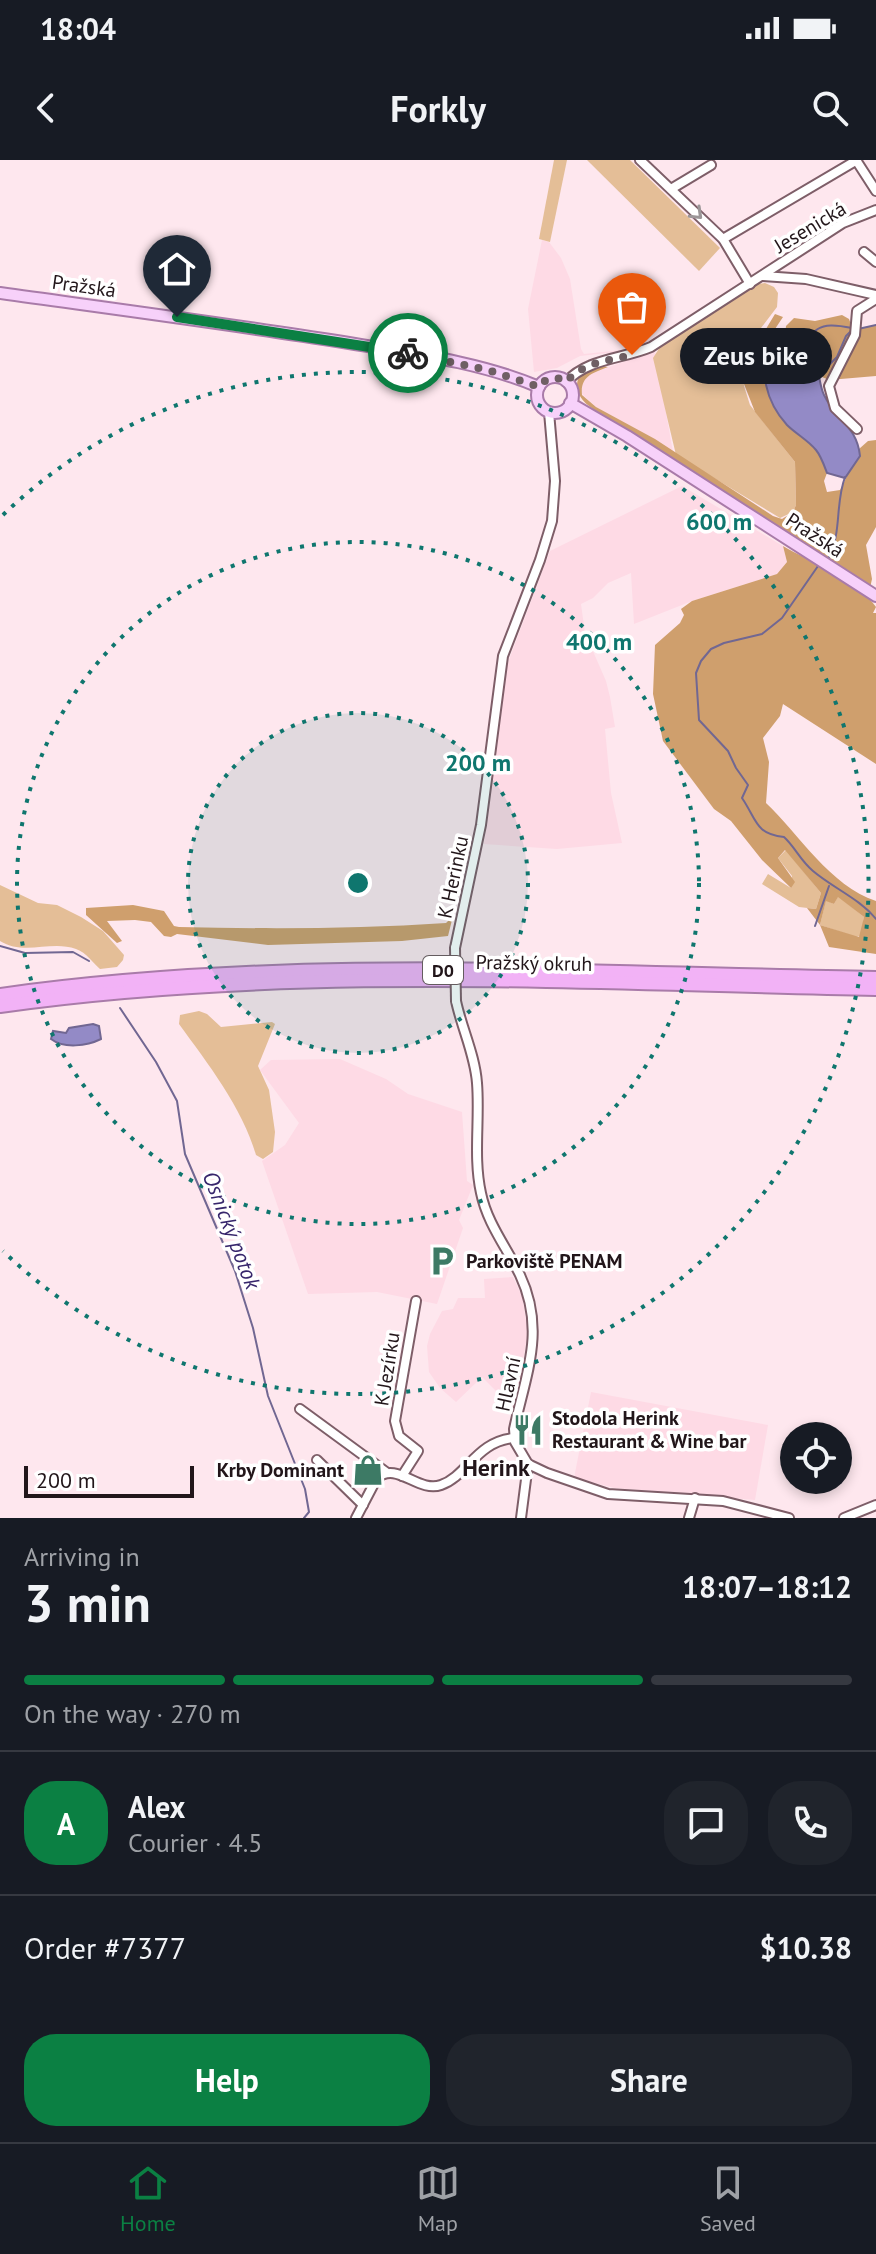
<!DOCTYPE html>
<html lang="en">
<head>
<meta charset="utf-8">
<style>
	body { margin:0; font-family:"PT Sans",sans-serif; background:#20242c; color:#f1f3f6; height:100vh; display:flex; flex-direction:column; font-size:30px; white-space:nowrap }
	* { box-sizing:border-box; margin:0 }
	p { font-size:26px; color:#9ea1a6 }
	.icon { flex:none; width:44px; height:44px; fill:none; stroke:currentColor; stroke-width:2; stroke-linecap:round; stroke-linejoin:round }
	.map { position:relative; height:1358px; overflow:hidden }
	.sheet { display:flex; flex-direction:column; background:#171b24; flex:1 }
	.sheet>* { flex:none }
	.tools { position:absolute; left:780px; top:1262px; display:grid; gap:16px }
	.tools a { display:grid; place-items:center; width:72px; height:72px; border-radius:50%; background:#171b24; box-shadow:0 4px 12px #0003; font-size:40px }
	.scale { position:absolute; left:24px; bottom:20px; width:170px; box-sizing:border-box; padding-left:8px; border:4px solid #22161a; border-top:0; font-size:22px; line-height:28px; white-space:nowrap; color:#22161a; -webkit-text-stroke:6px #fff; paint-order:stroke }
	.pin { position:absolute; display:grid; place-items:center; width:68px; height:68px; color:#fff; margin:-82px -34px; border-radius:50% 50% 50% 0; rotate:-45deg; box-shadow:0 0 8px #0007 }
	.pin .icon { rotate:45deg }
	.courier { position:absolute; display:grid; place-items:center; width:80px; height:80px; margin:-40px; border:6px solid #0b8043; border-radius:50%; background:#fff; color:#222; box-shadow:0 2px 10px #0007 }
	.bubble { position:absolute; height:56px; border-radius:28px; background:#171b24; box-shadow:0 4px 12px #0003; font-size:26px; font-weight:700; line-height:56px; text-align:center }
	.summary em { font-style:normal; font-weight:700 }
	.summary div { display:flex; flex-direction:column-reverse }
	.summary { display:flex; align-items:center; justify-content:space-between; height:136px; padding:0 24px }
	h1 { font-size:52px; font-weight:700; line-height:60px }
	.bar { display:grid; grid-template-columns:repeat(4,1fr); gap:12px 8px; align-content:center; height:96px; padding:0 24px }
	.bar i { height:10px; border-radius:6px; background:#363941 }
	.bar .on { background:#0b8043 }
	.bar p { grid-column:span 4 }
	.line { display:flex; align-items:center; gap:20px; padding:0 24px; border-top:2px solid #363941 }
	.line div { flex:1 }
	.round { display:grid; place-items:center; flex:none; width:84px; height:84px; border-radius:32px; background:#20242c }
	.action { display:flex; gap:16px; margin-top:auto; padding:16px 24px }
	.action a { flex:1; height:92px; border-radius:32px; background:#0b8043; color:#fff; font-size:32px; font-weight:700; line-height:92px; text-align:center }
	.action a+a { background:#20242c; color:#f1f3f6 }
	.status { display:flex; justify-content:space-between; align-items:center; height:56px; padding:0 40px; background:#171b24; direction:ltr }
	.status svg { height:22px; fill:currentColor }
	header { display:flex; justify-content:space-between; align-items:center; height:104px; padding:0 24px; background:#171b24; font-size:36px; font-weight:700 }
	.tabs { display:flex; justify-content:space-around; align-items:center; height:112px; border-top:2px solid #363941; background:#171b24; font-size:22px; color:#9ea1a6 }
	.tabs a { display:grid; justify-items:center; gap:4px }
	.tabs .on { color:#0b8043 }
	.map>svg:first-child { display:block }
	.built { fill:#fedae5 }
	.green { fill:#e4be97 }
	.forest { fill:#cf9f6d }
	.water { fill:#938ac6; stroke:#716792; stroke-width:2 }
	.lines { fill:none; stroke-linecap:round; stroke-linejoin:round }
	.stream { stroke:#716792; stroke-width:2 }
	.minor-casing { stroke:#7e5e68; stroke-width:12 }
	.major-casing { stroke:#a97ba9; stroke-width:14 }
	.highway-casing { stroke:#a97ba9; stroke-width:16 }
	.minor { stroke:#fff; stroke-width:8 }
	.major { stroke:#f7d1fa; stroke-width:10 }
	.highway { stroke:#f2b2f6; stroke-width:12 }
	.minor-bridge-casing { stroke:#7e5e68; stroke-width:12; stroke-linecap:butt }
	.minor-bridge { stroke:#fff; stroke-width:8 }
	.oneway { stroke:#9c9698 }
	.done { stroke:#6f5f64; stroke-width:8; stroke-dasharray:0 14.4 }
	.route { stroke:#0b8043; stroke-width:10 }
	.ring { fill:none; stroke:#0f766e; stroke-width:4; stroke-dasharray:4 8 }
	.labels { text-anchor:middle; dominant-baseline:central; stroke-width:7; stroke-linejoin:round; paint-order:stroke }
	.shield { fill:#fff; stroke:#645c5f; stroke-width:2 }
	.shield-label { font-size:18px; font-weight:bold; fill:#22161a }
	.street-label { font-size:20px; fill:#22161a; stroke:#fff }
	.poi-label { font-size:20px; font-weight:bold; fill:#22161a; stroke:#fff; text-anchor:start }
	.water-label { font-size:22px; font-style:italic; fill:#37266c; stroke:#fff }
	.quarter-label { font-size:24px; font-weight:bold; fill:#22161a; stroke:#fff }
	.centre { fill:#0f766e; stroke:#fff; stroke-width:4 }
	.ring-label { font-size:24px; text-anchor:middle; font-weight:bold; fill:#0f766e; stroke:#fff; stroke-width:7; stroke-linejoin:round; paint-order:stroke }
</style>
</head>
<body>
<div class="status"><b>18:04</b><svg viewBox="0 0 49 12"><path d="M0 12V9h3v3zM5 12V6h3v6zM10 12V3h3v9zM15 12V0h3v12zM26 1h20v11H26zM47 4h2v5h-2z"/></svg></div>
<header><svg class="icon" aria-label="back" viewBox="0 0 24 24"><path d="M15 5l-7 7 7 7"/></svg>Forkly<svg class="icon" aria-label="search" viewBox="0 0 24 24"><circle cx="10" cy="10" r="6"/><path d="M15 15l6 6"/></svg></header>
<div class="map">
<svg width="876" height="1358" viewBox="0 0 876 1358">
	<rect width="100%" height="100%" fill="#fee7ee"/>
	<g class="built">
		<path d="M 542,80 L 549,82 L 561,98 L 570,119 L 581,189 L 584,194 L 622,190 L 657,177 L 625,191 L 580,196 L 557,208 L 534,212 L 528,149 Z"/>
		<path d="M 655,191 L 673,292 L 596,247 L 582,234 L 581,226 L 589,214 Z"/>
		<path d="M 682,326 L 783,386 L 787,402 L 777,414 L 692,441 L 634,464 L 631,413 L 608,423 L 593,438 L 581,444 L 585,473 L 606,521 L 610,537 L 615,567 L 605,569 L 611,633 L 622,683 L 557,689 L 484,684 L 507,505 L 550,391 Z"/>
		<path d="M 340,899 L 386,919 L 408,934 L 462,952 L 467,1021 L 473,1025 L 459,1060 L 463,1068 L 437,1144 L 377,1132 L 308,1134 L 262,1001 L 285,985 L 299,963 L 260,910 L 271,900 Z"/>
		<path d="M 513,1117 L 522,1136 L 528,1172 L 514,1249 L 482,1217 L 456,1242 L 440,1228 L 429,1212 L 427,1186 L 430,1174 L 442,1151 L 453,1149 L 458,1138 L 485,1138 L 484,1119 Z"/>
		<path d="M 591,1232 L 768,1265 L 755,1340 L 615,1328 L 574,1318 Z"/>
	</g>
	<g class="green">
		<path d="M 554,0 L 567,0 L 550,82 L 539,79 Z"/>
		<path d="M 587,0 L 630,0 L 720,88 L 699,111 Z"/>
		<path d="M 765,123 L 774,127 L 778,133 L 777,147 L 761,168 L 753,186 L 743,213 L 744,226 L 750,245 L 795,302 L 796,345 L 793,352 L 780,358 L 676,295 L 653,198 L 660,187 L 673,178 L 757,124 Z"/>
		<path d="M 786,690 L 821,733 L 816,749 L 799,747 L 762,724 L 768,714 L 791,728 L 792,716 L 778,698 Z"/>
		<path d="M 0,725 L 38,743 L 57,745 L 81,757 L 103,771 L 124,795 L 123,800 L 117,807 L 100,809 C 92,802 87,793 76,789 C 51,780 24,796 0,781 Z"/>
		<path d="M 838,736 L 864,757 L 861,776 L 856,777 L 820,765 L 826,740 L 834,744 Z"/>
		<path d="M 199,851 L 207,854 L 221,867 L 272,862 L 275,864 L 258,906 L 269,930 L 275,972 L 273,992 L 263,999 L 256,995 C 242,947 208,904 179,864 L 180,855 Z"/>
	</g>
	<g class="forest">
		<path d="M 775,154 L 783,157 L 775,169 L 770,187 L 767,230 L 818,292 L 827,313 L 824,321 L 827,332 L 840,330 L 852,306 L 858,300 L 859,289 L 868,281 L 876,280 L 876,367 L 866,385 L 872,419 L 870,428 L 593,249 C 562,229 581,200 608,207 C 593,213 580,216 582,235 L 596,247 L 655,279 L 773,356 L 782,359 L 793,352 L 796,345 L 795,302 L 755,252 L 744,224 L 749,197 Z"/>
		<path d="M 842,155 L 849,159 L 853,170 L 876,165 L 876,216 L 829,220 L 822,217 L 825,200 L 785,176 L 786,166 L 794,158 L 815,161 Z"/>
		<path d="M 783,386 C 809,401 859,422 876,447 L 873,453 L 876,453 L 876,604 L 783,544 L 780,556 L 763,578 L 769,602 L 766,643 C 799,674 830,726 876,741 L 876,794 L 829,787 L 820,765 L 859,777 L 864,757 L 838,737 L 834,744 L 826,741 L 820,765 L 807,748 L 816,749 L 821,733 L 785,690 L 778,698 L 795,722 L 791,728 L 762,700 L 731,661 L 714,649 L 663,581 L 653,534 L 655,485 L 680,463 L 684,455 L 681,449 L 692,441 L 777,414 L 787,402 Z"/>
		<path d="M 133,745 L 164,751 L 174,766 L 179,767 C 268,769 356,769 446,763 L 453,756 L 448,776 L 402,781 L 268,785 L 177,774 L 171,777 L 164,776 L 151,762 L 135,760 L 107,761 L 122,781 L 117,783 L 86,755 L 86,748 Z"/>
	</g>
	<g class="water">
		<path d="M 773,182 L 815,203 C 820,214 819,224 824,235 C 836,260 857,266 860,296 L 845,318 L 827,313 C 824,305 821,296 816,290 C 808,280 796,274 787,265 C 767,243 756,209 773,182 Z"/>
		<path d="M 93,864 L 99,866 L 101,879 C 87,886 64,889 51,879 L 53,871 L 66,873 L 69,868 Z"/>
	</g>
	<g class="lines">
		<g class="stream">
			<path d="M 858,169 L 876,165"/>
			<path d="M 800,197 C 813,168 817,161 852,168"/>
			<path d="M 819,215 L 837,197 L 846,176 L 852,170"/>
			<path d="M 829,397 C 842,371 835,344 845,317"/>
			<path d="M 818,406 L 782,458 L 762,474 L 724,483 L 711,489 L 701,501 L 696,513 L 699,560 L 728,591 L 736,608 L 748,625 L 742,638 C 757,660 755,674 784,677 C 795,687 800,700 813,711 C 833,728 860,739 876,759"/>
			<path d="M 815,766 L 829,726"/>
			<path d="M 0,786 L 25,793 L 73,792 L 89,801"/>
			<path d="M 120,848 L 156,902 L 177,941 L 185,994 L 235,1111 L 253,1168 L 268,1236 L 305,1329 L 309,1352 L 304,1358"/>
		</g>
		<defs>
			<g id="minor">
				<path d="M 640,0 L 723,79 L 750,124"/>
				<path d="M 856,0 L 876,31"/>
				<path d="M 671,29 L 711,5"/>
				<path d="M 723,79 L 857,0"/>
				<path d="M 864,92 L 876,102"/>
				<path d="M 763,116 L 806,119 L 876,135"/>
				<path d="M 566,222 C 588,198 623,199 651,187 L 843,63 L 876,50"/>
				<path d="M 857,269 L 835,248 L 829,226 L 855,175 L 857,151 L 876,139"/>
				<path d="M 455,788 L 481,665 L 503,496 L 540,400 L 552,361 L 555,321 L 549,252"/>
				<path d="M 456,841 C 462,869 475,895 477,923 C 480,960 473,997 481,1033 C 487,1063 507,1088 520,1115 C 546,1170 526,1214 514,1269 L 515,1282 L 528,1304 L 547,1313 L 608,1334 L 723,1341 L 789,1358"/>
				<path d="M 300,1249 L 386,1312"/>
				<path d="M 317,1300 L 363,1345"/>
				<path d="M 402,1316 L 418,1291 L 399,1276 L 395,1261 L 416,1141"/>
				<path d="M 356,1358 L 377,1318 C 397,1301 418,1333 441,1325 C 467,1316 477,1281 514,1278"/>
				<path d="M 521,1358 L 528,1304"/>
				<path d="M 689,1358 L 695,1338"/>
				<path d="M 844,1358 L 876,1345"/>
			</g>
			<g id="major">
				<path d="M 0,133 C 115,149 229,164 343,182 C 408,193 478,201 539,227"/>
				<circle cx="555" cy="235" r="18"/>
				<path d="M 570,243 L 627,276 L 876,436"/>
			</g>
			<g id="highway">
				<path d="M 0,835 C 290,794 585,813 876,818"/>
				<path d="M 0,846 C 290,805 585,823 876,829"/>
			</g>
		</defs>
		<use href="#minor" class="minor-casing"/>
		<use href="#major" class="major-casing"/>
		<use href="#highway" class="highway-casing"/>
		<use href="#minor" class="minor"/>
		<use href="#major" class="major"/>
		<use href="#highway" class="highway"/>
		<defs>
			<path id="minor-bridge" d="M 455,788 L 456,841"/>
		</defs>
		<use href="#minor-bridge" class="minor-bridge-casing"/>
		<use href="#minor-bridge" class="minor-bridge"/>
	</g>
	<defs><path id="oneway-chevron" d="M-2-3.5L2.5 0L-2 3.5" fill="none" stroke-width="1.6" stroke-linecap="round" stroke-linejoin="round" transform="scale(2)"/></defs>
	<use class="oneway" href="#oneway-chevron" transform="translate(697 54) rotate(44)"/>
	<g class="lines">
		<path class="done" d="M 408,193 L 488,210 L 539,227 C 546,217 556,215 566,222 C 584,202 607,201 632,195"/>
		<path class="route" d="M 177,157 L 408,193"/>
	</g>
	<circle cx="358" cy="723" r="170" fill="#0f766e" fill-opacity=".12"/>
	<g class="ring">
		<circle cx="358" cy="723" r="170"/>
		<circle cx="358" cy="723" r="341"/>
		<path d="M3 355A511 511 0 1 1 3 1091"/>
	</g>
	<defs>
		<symbol id="parking-bare" viewBox="-9 -9 18 18"><path d="M-3.5-5.5H1a3.5 3.5 0 0 1 0 7H-1V5.5H-3.5ZM-1-3.4V-.6H.8a1.4 1.4 0 0 0 0-2.8Z" fill="#3d7a65" stroke="#fff" stroke-width="2.5" paint-order="stroke"/></symbol>
		<symbol id="restaurant-bare" viewBox="-9 -9 18 18"><path d="M-5-6h1v4h1v-4h1v4h1v-4h1v5L-1.5 .5V6h-2V.5L-5-1ZM5-6V6H3V1.5H1.5Q1.5-4 5-6Z" fill="#3d7a65" stroke="#fff" stroke-width="2.5" paint-order="stroke"/></symbol>
		<symbol id="shop-bare" viewBox="-9 -9 18 18"><path d="M-5-2.5h2.3a2.7 3.5 0 0 1 5.4 0H5L5.5 6h-11ZM-1.5-2.5h3a1.5 2.3 0 0 0-3 0Z" fill="#3d7a65" stroke="#fff" stroke-width="2.5" paint-order="stroke"/></symbol>
	</defs>
	<g fill-rule="evenodd">
		<use href="#parking-bare" x="420" y="1079" width="44" height="44"/>
		<use href="#restaurant-bare" x="506" y="1248" width="44" height="44"/>
		<use href="#shop-bare" x="346" y="1288" width="44" height="44"/>
	</g>
	<g class="labels">
		<rect class="shield" x="423" y="796" width="40" height="28" rx="6"/>
		<g class="shield-label">
			<text x="443" y="810">D0</text>
		</g>
		<g class="street-label">
			<text transform="translate(810 67) rotate(-31)">Jesenická</text>
			<text transform="translate(84 126) rotate(8)">Pražská</text>
			<text transform="translate(815 375) rotate(33)">Pražská</text>
			<text transform="translate(453 717) rotate(-78)">K Herinku</text>
			<text transform="translate(534 803) rotate(1)">Pražský okruh</text>
			<text transform="translate(387 1209) rotate(-81)">K Jezírku</text>
			<text transform="translate(508 1224) rotate(-78)">Hlavní</text>
		</g>
		<g class="poi-label">
			<text x="466" y="1101">Parkoviště PENAM</text>
			<text x="552" y="1258">Stodola Herink<tspan x="552" dy="23">Restaurant &amp; Wine bar</tspan></text>
			<text x="344" y="1310" text-anchor="end">Krby Dominant</text>
		</g>
		<g class="water-label">
			<text transform="translate(232 1070) rotate(69)">Osnický potok</text>
		</g>
		<g class="quarter-label">
			<text x="496" y="1307">Herink</text>
		</g>
	</g>
	<circle cx="358" cy="723" r="12" class="centre"/>
	<g class="ring-label">
		<text x="719" y="370">600 m</text>
		<text x="599" y="490">400 m</text>
		<text x="478" y="611">200 m</text>
	</g>
</svg>
<div class="tools">
<a><svg class="icon" aria-label="locate" viewBox="0 0 24 24"><circle cx="12" cy="12" r="6"/><path d="M12 2v4M12 18v4M2 12h4M18 12h4"/></svg></a>
</div>
<div class="scale">200 m</div>
<div class="pin" style="left:632px;top:195px;background:#ea580c"><svg class="icon" aria-label="bag" viewBox="0 0 24 24"><path d="M5 8h14l-1 12H6zM9 8a3 3 0 0 1 6 0"/></svg></div>
<div class="pin" style="left:177px;top:157px;background:#1f2937"><svg class="icon" aria-label="home" viewBox="0 0 24 24"><path d="M3 11l9-7 9 7M6 9v11h12V9"/></svg></div>
<div class="courier" style="left:408px;top:193px"><svg class="icon" aria-label="bike" viewBox="0 0 24 24"><circle cx="6" cy="16" r="4"/><circle cx="18" cy="16" r="4"/><path d="M6 16l4-8h5l3 8M10 8l3 8H6M13 5h3"/></svg></div>
<div class="bubble" style="left:680px;top:168px;width:152px">Zeus bike</div>
</div>
<section class="sheet">
<div class="summary"><div><h1>3 min</h1><p>Arriving in</p></div><em>18:07–18:12</em></div>
<div class="bar"><i class="on"></i><i class="on"></i><i class="on"></i><i></i><p>On the way · 270 m</p></div>
<div class="line" style="height:144px"><b class="round" style="background:#0b8043;color:#fff">A</b><div><b>Alex</b><p>Courier · 4.5</p></div><a class="round"><svg class="icon" aria-label="chat" viewBox="0 0 24 24"><path d="M4 5h16v11H9l-5 4z"/></svg></a><a class="round"><svg class="icon" aria-label="phone" viewBox="0 0 24 24"><path d="M5 4h4l2 5-3 2q2 4 5 5l2-3 5 2v4C11 20 4 13 5 4z"/></svg></a></div>
<div class="line" style="height:104px"><div>Order #7377</div><b>$10.38</b></div>
<div class="action"><a>Help</a><a>Share</a></div>
</section>
<nav class="tabs">
<a class="on"><svg class="icon" aria-label="home" viewBox="0 0 24 24"><path d="M3 11l9-7 9 7M6 9v11h12V9"/></svg>Home</a>
<a><svg class="icon" aria-label="map" viewBox="0 0 24 24"><path d="M3 6l6-2 6 2 6-2v14l-6 2-6-2-6 2zM9 4v14M15 6v14"/></svg>Map</a>
<a><svg class="icon" aria-label="saved" viewBox="0 0 24 24"><path d="M7 4h10v16l-5-4-5 4z"/></svg>Saved</a>
</nav>
</body>
</html>
